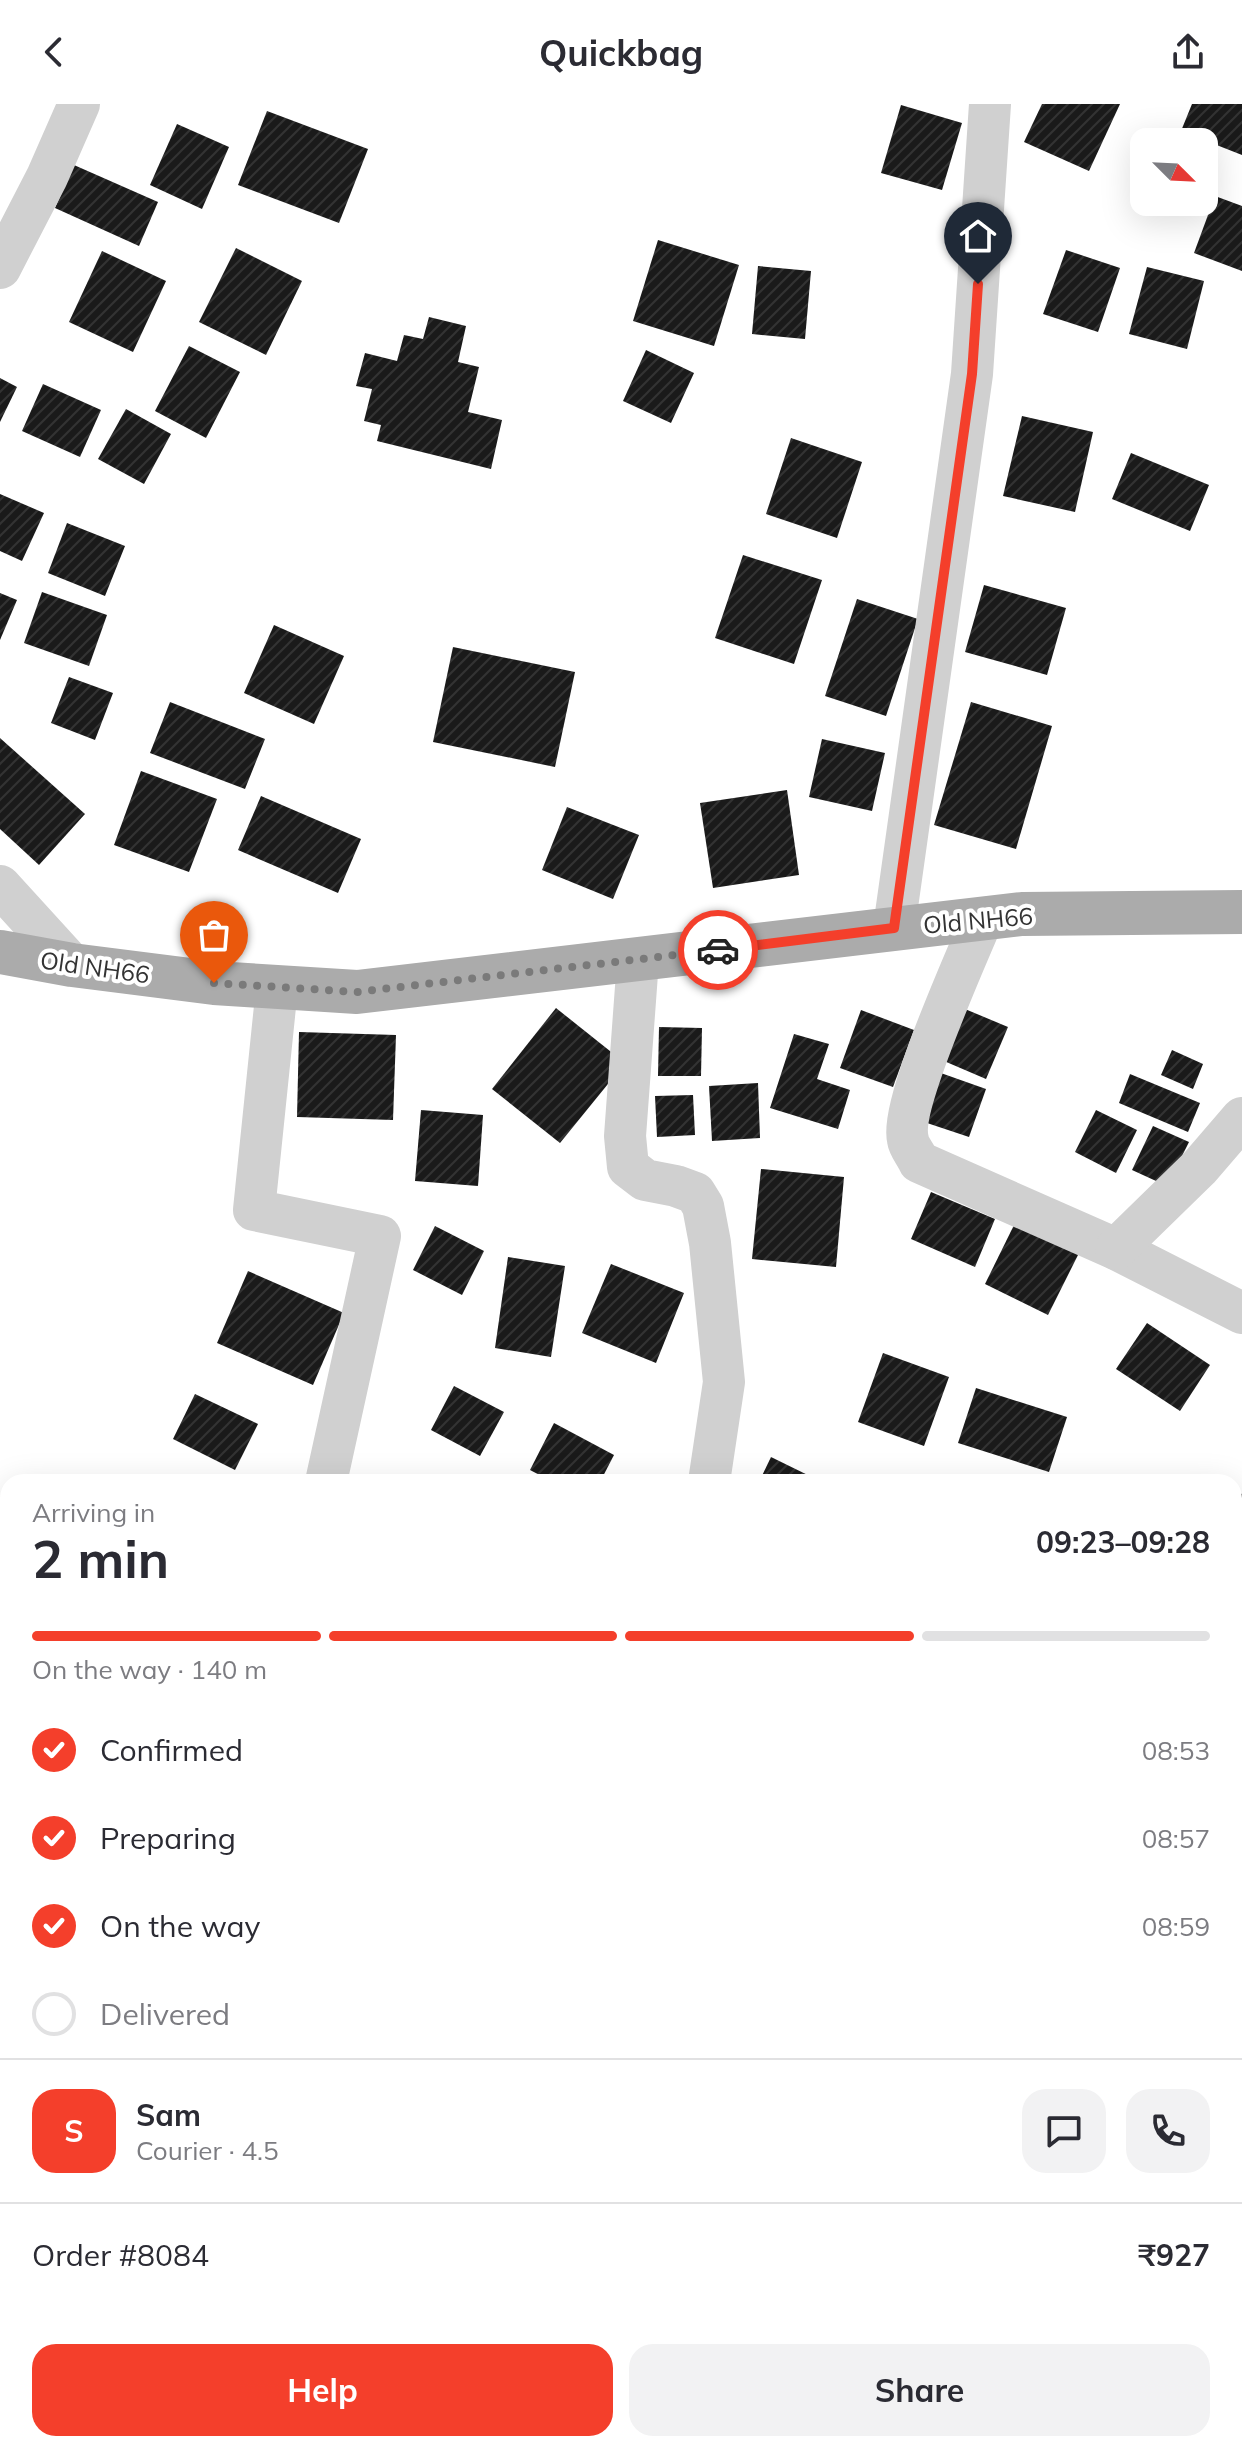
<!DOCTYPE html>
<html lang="en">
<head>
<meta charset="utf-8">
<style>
	body { margin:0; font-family:Mulish,sans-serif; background:#f2f2f3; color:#2b2b33; height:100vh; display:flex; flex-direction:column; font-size:30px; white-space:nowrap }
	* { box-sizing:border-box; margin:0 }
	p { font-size:26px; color:#7c7c81 }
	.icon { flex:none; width:44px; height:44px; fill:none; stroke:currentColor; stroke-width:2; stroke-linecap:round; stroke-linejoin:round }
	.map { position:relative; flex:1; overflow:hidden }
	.side { position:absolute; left:0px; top:1370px; width:1242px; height:978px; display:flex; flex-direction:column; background:#fff; border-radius:24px 24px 0 0; box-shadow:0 8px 32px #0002 }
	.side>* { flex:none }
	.needle { width:52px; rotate:114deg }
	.controls { position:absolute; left:1130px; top:24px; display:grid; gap:16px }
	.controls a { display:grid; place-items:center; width:88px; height:88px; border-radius:16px; background:#fff; box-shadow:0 8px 32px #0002; font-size:40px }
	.pin { position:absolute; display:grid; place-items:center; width:68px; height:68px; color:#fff; margin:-82px -34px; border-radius:50% 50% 50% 0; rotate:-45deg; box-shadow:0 0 8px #0007 }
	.pin .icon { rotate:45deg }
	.courier { position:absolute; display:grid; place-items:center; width:80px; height:80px; margin:-40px; border:6px solid #f43f2b; border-radius:50%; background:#fff; color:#222; box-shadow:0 2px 10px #0007 }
	.overview em { font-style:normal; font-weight:700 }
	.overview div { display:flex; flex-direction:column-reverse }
	.overview { display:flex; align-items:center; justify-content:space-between; height:136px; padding:0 32px }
	h1 { font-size:52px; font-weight:700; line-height:60px }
	.bar { display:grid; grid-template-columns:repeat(4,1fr); gap:12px 8px; align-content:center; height:96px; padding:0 32px }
	.bar i { height:10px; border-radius:6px; background:#e1e1e2 }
	.bar .active { background:#f43f2b }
	.bar p { grid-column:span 4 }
	.line { display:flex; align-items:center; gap:20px; padding:0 32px; border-top:2px solid #e1e1e2 }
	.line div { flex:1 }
	.round { display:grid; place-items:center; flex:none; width:84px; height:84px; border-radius:24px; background:#f2f2f3 }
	ol { padding:0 32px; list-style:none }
	li { display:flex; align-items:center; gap:24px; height:88px }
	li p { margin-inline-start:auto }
	li .icon { padding:8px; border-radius:50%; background:#f43f2b; color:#fff; stroke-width:4 }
	li:last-child { color:#7c7c81 }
	li i { width:44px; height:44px; border:4px solid #e1e1e2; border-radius:50% }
	.cta { display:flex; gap:16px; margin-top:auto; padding:16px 32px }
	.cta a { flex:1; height:92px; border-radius:24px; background:#f43f2b; color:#fff; font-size:32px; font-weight:700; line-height:92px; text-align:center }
	.cta a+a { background:#f2f2f3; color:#2b2b33 }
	header { display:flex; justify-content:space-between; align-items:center; height:104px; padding:0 32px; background:#fff; font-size:36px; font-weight:700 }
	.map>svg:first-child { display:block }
	.building { fill:url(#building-hatch) }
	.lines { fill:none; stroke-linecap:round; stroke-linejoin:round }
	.street { stroke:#d0d0d0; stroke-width:42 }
	.primary { stroke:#ababab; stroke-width:44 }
	.done { stroke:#7a7a7a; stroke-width:8; stroke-dasharray:0 14.4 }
	.route { stroke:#f43f2b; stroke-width:10 }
	.labels { text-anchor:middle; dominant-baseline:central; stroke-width:8; stroke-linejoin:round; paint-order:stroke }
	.street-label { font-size:24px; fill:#333; stroke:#fff }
</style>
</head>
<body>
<header><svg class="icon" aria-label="back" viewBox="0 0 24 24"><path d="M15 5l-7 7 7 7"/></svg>Quickbag<svg class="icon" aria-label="share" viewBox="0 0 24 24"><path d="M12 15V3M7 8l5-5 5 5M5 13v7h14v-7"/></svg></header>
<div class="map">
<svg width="1242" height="2347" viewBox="0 0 1242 2347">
	<defs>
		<pattern id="building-hatch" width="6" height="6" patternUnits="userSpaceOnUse" patternTransform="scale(2)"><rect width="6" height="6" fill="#1a1a1a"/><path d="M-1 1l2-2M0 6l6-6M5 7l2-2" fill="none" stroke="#333"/></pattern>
	</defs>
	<rect width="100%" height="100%" fill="#fff"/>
	<g class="building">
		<path d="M 1042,0 L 1120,0 L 1089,67 L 1024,38 Z"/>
		<path d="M 1192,0 L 1242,0 L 1242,51 L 1181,27 Z"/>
		<path d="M 901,1 L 962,19 L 942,86 L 881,69 Z"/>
		<path d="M 267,7 L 368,45 L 339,119 L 238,81 Z"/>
		<path d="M 177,20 L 229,43 L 202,105 L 150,81 Z"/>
		<path d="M 74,61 L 158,98 L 139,142 L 55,104 Z"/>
		<path d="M 1215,92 L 1242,102 L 1242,167 L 1194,149 Z"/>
		<path d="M 658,136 L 739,161 L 714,242 L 633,217 Z"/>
		<path d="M 236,144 L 302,177 L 266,251 L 199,218 Z"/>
		<path d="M 1066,146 L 1120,164 L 1098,228 L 1043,210 Z"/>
		<path d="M 102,147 L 166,177 L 133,248 L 69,218 Z"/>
		<path d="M 758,162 L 811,167 L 805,235 L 752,230 Z"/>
		<path d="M 1147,163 L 1204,177 L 1187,245 L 1129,230 Z"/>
		<path d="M 429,213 L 466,222 L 458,258 L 479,263 L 468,308 L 502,316 L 491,365 L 377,337 L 381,321 L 364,317 L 372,285 L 356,282 L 365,249 L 397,257 L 404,231 L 423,235 Z"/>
		<path d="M 189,242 L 240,268 L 206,334 L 155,307 Z"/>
		<path d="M 646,246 L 694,269 L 671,319 L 623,297 Z"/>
		<path d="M 0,274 L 17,283 L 0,318 Z"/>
		<path d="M 43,280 L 101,306 L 80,353 L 22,327 Z"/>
		<path d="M 126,305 L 171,330 L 144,380 L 98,355 Z"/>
		<path d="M 1022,312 L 1093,328 L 1075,408 L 1003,392 Z"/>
		<path d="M 791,334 L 862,358 L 837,434 L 766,410 Z"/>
		<path d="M 1131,349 L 1209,381 L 1190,427 L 1112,395 Z"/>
		<path d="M 0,390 L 44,409 L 22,457 L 0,447 Z"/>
		<path d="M 67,419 L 125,442 L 105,492 L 48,469 Z"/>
		<path d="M 743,451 L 822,476 L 794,560 L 715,534 Z"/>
		<path d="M 984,481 L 1066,504 L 1047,571 L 965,548 Z"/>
		<path d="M 42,488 L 107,511 L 89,562 L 24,539 Z"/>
		<path d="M 0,489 L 17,496 L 0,536 Z"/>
		<path d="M 857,495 L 918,515 L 886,612 L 825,592 Z"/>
		<path d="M 274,521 L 344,552 L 314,620 L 244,589 Z"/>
		<path d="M 453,543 L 575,568 L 555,663 L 433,638 Z"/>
		<path d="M 69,573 L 113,589 L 95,636 L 51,619 Z"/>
		<path d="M 170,598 L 265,635 L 245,685 L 150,649 Z"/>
		<path d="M 971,598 L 1052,622 L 1016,745 L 934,721 Z"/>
		<path d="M 0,634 L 85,710 L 39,761 L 0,725 Z"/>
		<path d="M 822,635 L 885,649 L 872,707 L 809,693 Z"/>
		<path d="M 141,667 L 217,695 L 189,768 L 114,741 Z"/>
		<path d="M 787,686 L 799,771 L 713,784 L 700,699 Z"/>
		<path d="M 261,692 L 361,735 L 338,789 L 238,746 Z"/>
		<path d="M 567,703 L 639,731 L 613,795 L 542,766 Z"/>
		<path d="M 556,904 L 625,959 L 560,1039 L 492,985 Z"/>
		<path d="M 965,905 L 1008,923 L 986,975 L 944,957 Z"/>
		<path d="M 861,906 L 914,926 L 893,983 L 840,964 Z"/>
		<path d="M 659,923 L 702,924 L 701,972 L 658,972 Z"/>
		<path d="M 299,928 L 396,931 L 393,1016 L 297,1013 Z"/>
		<path d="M 794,930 L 829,940 L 817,975 L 850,986 L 838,1025 L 770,1004 Z"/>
		<path d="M 1172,946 L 1203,960 L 1193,985 L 1161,971 Z"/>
		<path d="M 938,968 L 986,985 L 969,1033 L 921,1017 Z"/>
		<path d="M 1130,970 L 1200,999 L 1188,1028 L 1119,999 Z"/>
		<path d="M 758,979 L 760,1034 L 712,1037 L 709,982 Z"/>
		<path d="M 693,991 L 695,1031 L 657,1033 L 655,992 Z"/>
		<path d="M 421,1006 L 483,1011 L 478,1082 L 415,1077 Z"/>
		<path d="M 1096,1006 L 1137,1026 L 1116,1069 L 1075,1048 Z"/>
		<path d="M 1153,1022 L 1189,1038 L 1167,1082 L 1132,1066 Z"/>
		<path d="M 761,1065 L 844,1073 L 836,1163 L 752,1155 Z"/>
		<path d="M 931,1088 L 995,1115 L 975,1163 L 911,1135 Z"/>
		<path d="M 1016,1117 L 1079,1149 L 1048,1211 L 985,1180 Z"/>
		<path d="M 435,1122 L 484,1147 L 462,1191 L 413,1166 Z"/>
		<path d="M 508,1153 L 565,1162 L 551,1253 L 495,1244 Z"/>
		<path d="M 611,1160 L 684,1189 L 656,1259 L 582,1229 Z"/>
		<path d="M 248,1167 L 344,1209 L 313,1281 L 217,1239 Z"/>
		<path d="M 1147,1219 L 1210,1261 L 1180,1307 L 1116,1265 Z"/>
		<path d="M 883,1249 L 949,1273 L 924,1342 L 858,1318 Z"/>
		<path d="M 454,1282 L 504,1308 L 480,1352 L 431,1326 Z"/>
		<path d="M 976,1284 L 1067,1313 L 1049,1368 L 958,1339 Z"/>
		<path d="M 195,1290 L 258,1320 L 235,1366 L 173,1335 Z"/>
		<path d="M 554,1319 L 614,1351 L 600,1378 L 553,1378 L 530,1366 Z"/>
		<path d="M 771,1353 L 822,1378 L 759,1378 Z"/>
		<path d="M 1237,1388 L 1242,1390 L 1242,1467 L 1234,1463 L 1234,1395 Z"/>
		<path d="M 1234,1657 L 1242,1661 L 1242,1713 L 1234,1710 Z"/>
		<path d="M 1242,1754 L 1242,1792 L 1234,1788 L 1234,1770 Z"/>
		<path d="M 0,1777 L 8,1779 L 8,1847 L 0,1845 Z"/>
		<path d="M 0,1915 L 8,1918 L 8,1985 L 0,1982 Z"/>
		<path d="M 8,2024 L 8,2132 L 0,2134 L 0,2026 Z"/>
		<path d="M 3,2282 L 8,2284 L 8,2340 L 31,2340 L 28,2347 L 0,2347 L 0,2288 Z"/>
		<path d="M 272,2340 L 341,2340 L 338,2347 L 269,2347 Z"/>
	</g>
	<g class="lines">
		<g class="street">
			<path d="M 0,164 L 47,73 L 79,0"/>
			<path d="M 0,782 L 72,861"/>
			<path d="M 982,816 C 966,855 899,1002 908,1036 C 909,1043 916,1051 919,1058 L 1116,1145 L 1242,1209"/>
			<path d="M 894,824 L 972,270 L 990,0"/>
			<path d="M 638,856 L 625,1032 L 628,1063 L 645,1076 L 676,1082 L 695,1089 L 703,1102 L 710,1139 L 724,1278 L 709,1378"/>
			<path d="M 277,883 L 254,1106 L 380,1132 L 326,1378"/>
			<path d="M 1116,1145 L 1199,1064 L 1242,1014"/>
			<path d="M 0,1709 L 8,1710"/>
			<path d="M 1234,1878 L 1242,1880"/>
			<path d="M 0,2169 L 8,2168"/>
			<path d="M 903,2340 L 909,2347"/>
			<path d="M 70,2347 L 72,2340"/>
		</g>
		<path class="primary" d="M 0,848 L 72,861 L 214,879 L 357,888 L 1022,810 L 1242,808"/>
	</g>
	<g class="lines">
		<path class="done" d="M 214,879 L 357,888 L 718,846"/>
		<path class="route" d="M 718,846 L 894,824 L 972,270 L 978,180"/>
	</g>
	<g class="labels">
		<g class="street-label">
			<text transform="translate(978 816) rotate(-5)">Old NH66</text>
			<text transform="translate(95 863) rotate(8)">Old NH66</text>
		</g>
	</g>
</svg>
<div class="controls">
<a><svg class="needle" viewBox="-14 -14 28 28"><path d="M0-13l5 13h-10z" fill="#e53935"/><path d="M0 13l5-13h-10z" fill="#7c7c81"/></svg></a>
</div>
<div class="pin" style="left:214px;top:879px;background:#ea580c"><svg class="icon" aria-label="bag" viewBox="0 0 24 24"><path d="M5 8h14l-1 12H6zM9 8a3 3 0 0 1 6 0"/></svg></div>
<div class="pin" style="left:978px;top:180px;background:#1f2937"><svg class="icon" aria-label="home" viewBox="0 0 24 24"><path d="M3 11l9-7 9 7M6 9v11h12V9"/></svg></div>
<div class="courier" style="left:718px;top:846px"><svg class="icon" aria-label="car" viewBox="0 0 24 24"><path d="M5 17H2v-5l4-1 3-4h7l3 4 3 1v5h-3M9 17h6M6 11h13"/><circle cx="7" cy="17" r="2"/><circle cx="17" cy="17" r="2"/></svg></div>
<section class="side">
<div class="overview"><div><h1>2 min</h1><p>Arriving in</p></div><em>09:23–09:28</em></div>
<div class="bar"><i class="active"></i><i class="active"></i><i class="active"></i><i></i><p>On the way · 140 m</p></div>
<ol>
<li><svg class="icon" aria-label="check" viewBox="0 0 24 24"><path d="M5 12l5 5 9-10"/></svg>Confirmed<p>08:53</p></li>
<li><svg class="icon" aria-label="check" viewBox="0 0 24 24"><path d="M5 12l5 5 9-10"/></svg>Preparing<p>08:57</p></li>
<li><svg class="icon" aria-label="check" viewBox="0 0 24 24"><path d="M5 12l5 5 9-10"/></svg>On the way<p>08:59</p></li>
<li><i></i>Delivered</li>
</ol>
<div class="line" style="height:144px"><b class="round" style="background:#f43f2b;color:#fff">S</b><div><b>Sam</b><p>Courier · 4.5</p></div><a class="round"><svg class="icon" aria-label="chat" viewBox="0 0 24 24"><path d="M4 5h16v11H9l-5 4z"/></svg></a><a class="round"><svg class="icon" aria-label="phone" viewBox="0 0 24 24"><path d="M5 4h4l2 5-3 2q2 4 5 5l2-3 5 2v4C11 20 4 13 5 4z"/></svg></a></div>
<div class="line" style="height:104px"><div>Order #8084</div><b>₹927</b></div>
<div class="cta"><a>Help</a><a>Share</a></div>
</section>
</div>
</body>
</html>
